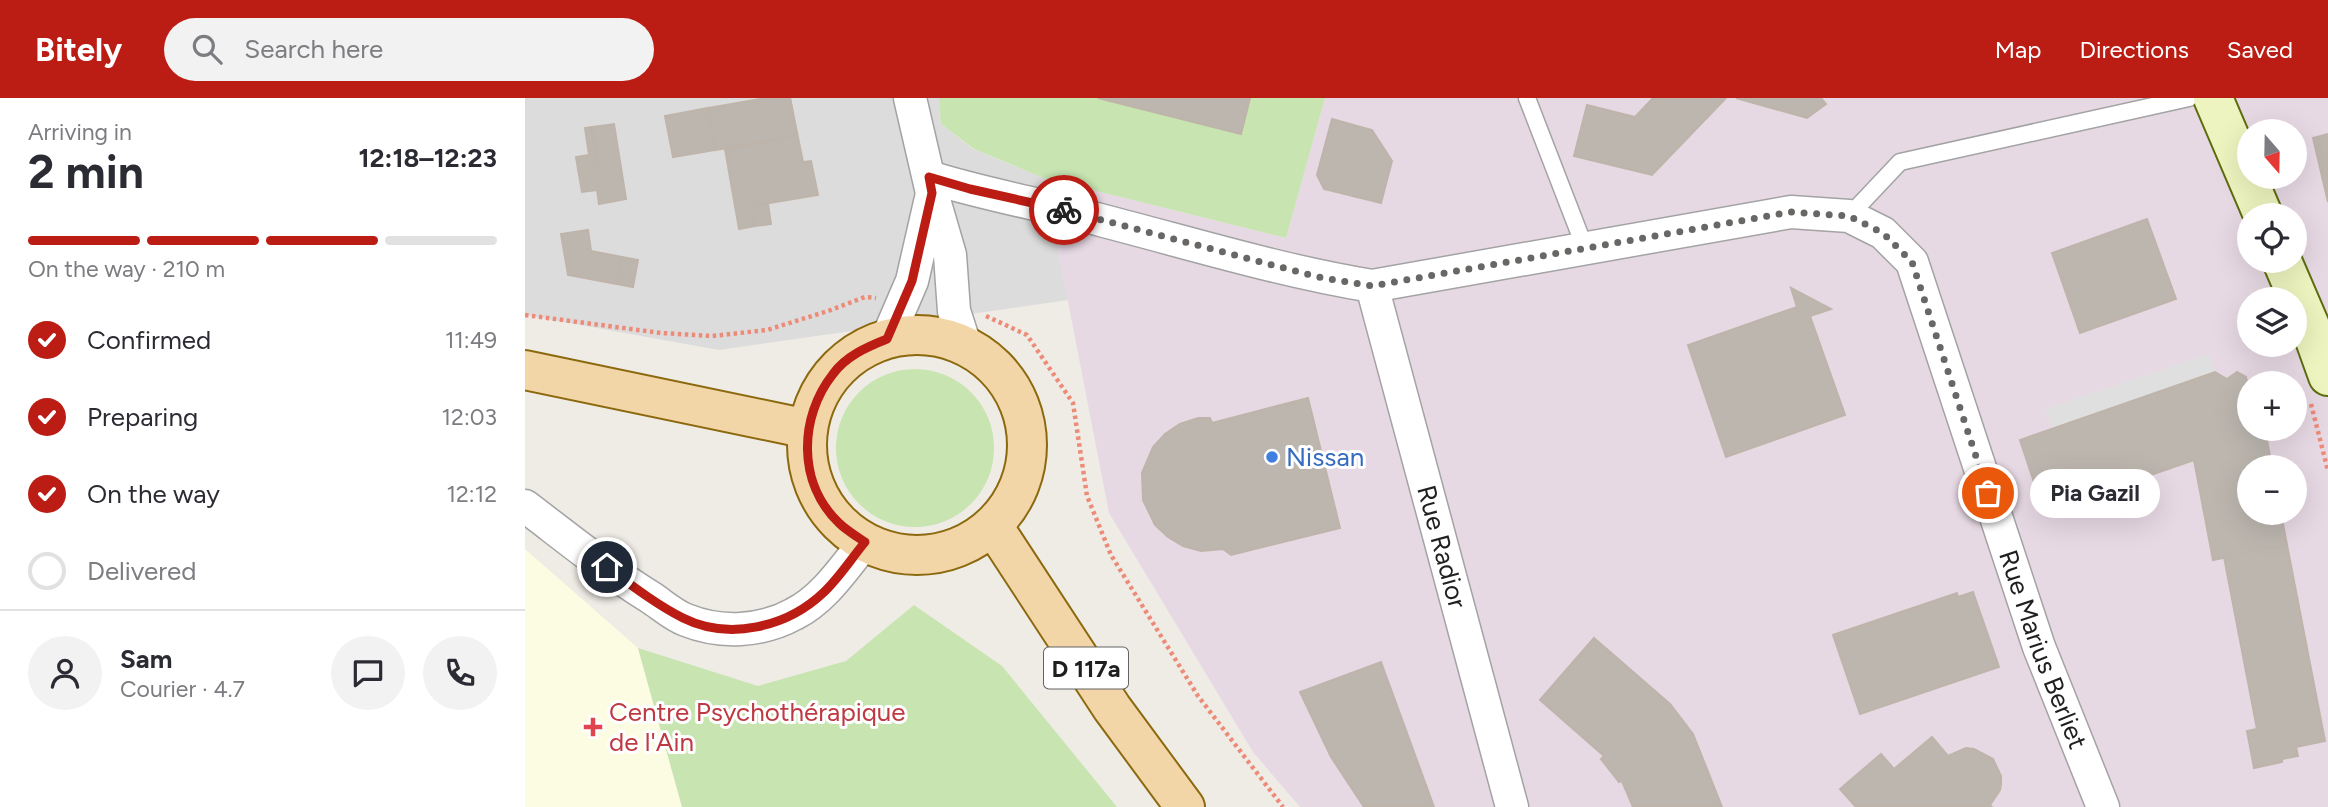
<!DOCTYPE html>
<html lang="en">
<head>
<meta charset="utf-8">
<style>
	body { margin:0; font-family:Figtree,sans-serif; background:#f2f2f3; color:#2b2b33; height:100vh; display:flex; flex-direction:column; font-size:26px; white-space:nowrap }
	* { box-sizing:border-box; margin:0 }
	p { font-size:23px; color:#7c7c81 }
	.icon { flex:none; width:38px; height:38px; fill:none; stroke:currentColor; stroke-width:2; stroke-linecap:round; stroke-linejoin:round }
	.map { position:relative; flex:1; overflow:hidden }
	.details { display:flex; flex-direction:column; background:#fff; width:525px }
	.details>* { flex:none }
	.needle { width:46px; rotate:160deg }
	.controls { position:absolute; left:1712px; top:21px; display:grid; gap:14px }
	.controls a { display:grid; place-items:center; width:70px; height:70px; border-radius:50%; background:#fff; box-shadow:0 7px 28px #0002; font-size:35px }
	.pin { position:absolute; display:grid; place-items:center; width:60px; height:60px; color:#fff; margin:-30px; border:4px solid #fff; border-radius:50%; box-shadow:0 2px 7px #0007 }
	.courier { position:absolute; display:grid; place-items:center; width:70px; height:70px; margin:-35px; border:5px solid #bb1c13; border-radius:50%; background:#fff; color:#222; box-shadow:0 2px 9px #0007 }
	.bubble { position:absolute; height:49px; border-radius:24px; background:#fff; box-shadow:0 7px 28px #0002; font-size:23px; font-weight:700; line-height:49px; text-align:center }
	.head em { font-style:normal; font-weight:700 }
	.head div { display:flex; flex-direction:column-reverse }
	.head { display:flex; align-items:center; justify-content:space-between; height:119px; padding:0 28px }
	h1 { font-size:46px; font-weight:700; line-height:52px }
	.bar { display:grid; grid-template-columns:repeat(4,1fr); gap:10px 7px; align-content:center; height:84px; padding:0 28px }
	.bar i { height:9px; border-radius:5px; background:#e1e1e2 }
	.bar .current { background:#bb1c13 }
	.bar p { grid-column:span 4 }
	.line { display:flex; align-items:center; gap:18px; padding:0 28px; border-top:2px solid #e1e1e2 }
	.line div { flex:1 }
	.round { display:grid; place-items:center; flex:none; width:74px; height:74px; border-radius:37px; background:#f2f2f3 }
	ol { padding:0 28px; list-style:none }
	li { display:flex; align-items:center; gap:21px; height:77px }
	li p { margin-inline-start:auto }
	li .icon { padding:7px; border-radius:50%; background:#bb1c13; color:#fff; stroke-width:4 }
	li:last-child { color:#7c7c81 }
	li i { width:38px; height:38px; border:4px solid #e1e1e2; border-radius:50% }
	header { display:flex; align-items:center; gap:42px; box-sizing:border-box; height:98px; padding:0 35px; background:#bb1c13; color:#fff }
	header strong { font-size:33px }
	nav { display:flex; gap:38px; margin-inline-start:auto; font-size:24px }
	.search { width:490px; height:63px; background:#f2f2f3; display:flex; align-items:center; gap:18px; box-sizing:border-box; padding:0 24px; border-radius:38px; color:#7c7c81; font-size:26px }
	main { display:flex; flex:1; min-height:0 }
	.map>svg:first-child { display:block }
	.residential { fill:#dddcdc }
	.industrial { fill:#e7d9e4; fill-rule:evenodd }
	.education { fill:#fbfce2 }
	.grass { fill:#c7e4b1 }
	.parking { fill:#dfdfdf }
	.building { fill:#bcb6af; stroke:#bfb4aa; stroke-width:2 }
	.lines { fill:none; stroke-linecap:round; stroke-linejoin:round }
	.lane-casing { stroke:#a3a3a3; stroke-width:19 }
	.street-casing { stroke:#a3a3a3; stroke-width:35 }
	.secondary-casing { stroke:#5e6d0f; stroke-width:42 }
	.primary-casing { stroke:#8c690e; stroke-width:42 }
	.path { stroke:#ed8b79; stroke-width:4.5; stroke-dasharray:3.5 3.5; stroke-linecap:butt }
	.lane { stroke:#fff; stroke-width:16 }
	.street { stroke:#fff; stroke-width:32 }
	.secondary { stroke:#eef4bf; stroke-width:38 }
	.primary { stroke:#f3d6a7; stroke-width:38 }
	.done { stroke:#686765; stroke-width:7; stroke-dasharray:0 12.6 }
	.route { stroke:#bb1c13; stroke-width:9 }
	.shop-dot { fill:#3f7fe0; stroke:#fff; stroke-width:2.5 }
	.health-dot { fill:#e0444e; stroke:#fff; stroke-width:2.5 }
	.labels { text-anchor:middle; dominant-baseline:central; stroke-width:6; stroke-linejoin:round; paint-order:stroke }
	.shield { fill:#fff; stroke:#626262; stroke-width:2 }
	.shield-label { font-size:24px; font-weight:bold; fill:#1f1f1f }
	.shop-label { font-size:26px; fill:#366cbe; stroke:#fff; text-anchor:start }
	.street-label { font-size:26px; fill:#1f1f1f; stroke:#fff }
	.health-label { font-size:26px; fill:#be3a42; stroke:#fff; text-anchor:start }
</style>
</head>
<body>
<header>
<strong>Bitely</strong>
<div class="search"><svg class="icon" aria-label="search" viewBox="0 0 24 24"><circle cx="10" cy="10" r="6"/><path d="M15 15l6 6"/></svg>Search here</div>
<nav><a>Map</a><a>Directions</a><a>Saved</a></nav>
</header>
<main>
<section class="details">
<div class="head"><div><h1>2 min</h1><p>Arriving in</p></div><em>12:18–12:23</em></div>
<div class="bar"><i class="current"></i><i class="current"></i><i class="current"></i><i></i><p>On the way · 210 m</p></div>
<ol>
<li><svg class="icon" aria-label="check" viewBox="0 0 24 24"><path d="M5 12l5 5 9-10"/></svg>Confirmed<p>11:49</p></li>
<li><svg class="icon" aria-label="check" viewBox="0 0 24 24"><path d="M5 12l5 5 9-10"/></svg>Preparing<p>12:03</p></li>
<li><svg class="icon" aria-label="check" viewBox="0 0 24 24"><path d="M5 12l5 5 9-10"/></svg>On the way<p>12:12</p></li>
<li><i></i>Delivered</li>
</ol>
<div class="line" style="height:126px"><a class="round"><svg class="icon" aria-label="person" viewBox="0 0 24 24"><circle cx="12" cy="8" r="4"/><path d="M4 21q1-7 8-7t8 7"/></svg></a><div><b>Sam</b><p>Courier · 4.7</p></div><a class="round"><svg class="icon" aria-label="chat" viewBox="0 0 24 24"><path d="M4 5h16v11H9l-5 4z"/></svg></a><a class="round"><svg class="icon" aria-label="phone" viewBox="0 0 24 24"><path d="M5 4h4l2 5-3 2q2 4 5 5l2-3 5 2v4C11 20 4 13 5 4z"/></svg></a></div>
</section>
<div class="map">
<svg width="1803" height="709" viewBox="0 0 1803 709">
	<rect width="100%" height="100%" fill="#efece6"/>
	<path class="residential" d="M 0,0 L 414,0 L 416,26 L 448,51 L 519,80 L 543,202 L 194,252 L 0,217 Z"/>
	<path class="industrial" d="M 800,0 L 1803,0 L 1803,709 L 775,709 L 728,654 L 584,415 L 519,80 L 761,140 ZM 1724,33 L 1769,33 L 1769,79 L 1724,79 ZM 1724,117 L 1769,117 L 1769,163 L 1724,163 ZM 1724,201 L 1769,201 L 1769,247 L 1724,247 ZM 1724,285 L 1769,285 L 1769,331 L 1724,331 ZM 1724,369 L 1769,369 L 1769,415 L 1724,415 Z"/>
	<path class="education" d="M 0,451 L 113,550 L 157,709 L 0,709 Z"/>
	<g class="grass">
		<path d="M 414,0 L 800,0 L 761,140 L 519,80 L 449,51 L 416,26 Z"/>
		<circle cx="390" cy="350" r="79"/>
		<path d="M 389,507 L 477,568 L 592,709 L 157,709 L 113,550 L 233,588 L 321,563 Z"/>
	</g>
	<path class="parking" d="M 1684,256 L 1690,274 L 1527,330 L 1520,311 Z"/>
	<g class="building">
		<path d="M 241,0 L 265,0 L 272,38 L 190,52 L 183,10 Z"/>
		<path d="M 265,0 L 278,64 L 286,63 L 293,97 L 226,108 L 230,128 L 214,131 L 200,51 L 272,38 Z"/>
		<path d="M 573,0 L 725,0 L 716,36 Z"/>
		<path d="M 1128,0 L 1201,0 L 1127,77 L 1049,58 L 1062,7 L 1110,19 Z"/>
		<path d="M 1211,0 L 1296,0 L 1301,6 L 1282,20 Z"/>
		<path d="M 183,10 L 190,52 L 148,59 L 140,18 Z"/>
		<path d="M 807,21 L 847,32 L 867,63 L 856,105 L 799,91 L 792,77 Z"/>
		<path d="M 89,26 L 101,101 L 74,106 L 72,92 L 57,94 L 53,71 L 73,68 L 67,29 Z"/>
		<path d="M 67,29 L 73,68 L 53,71 L 51,59 L 64,57 L 60,30 Z"/>
		<path d="M 1803,36 L 1803,104 L 1788,40 Z"/>
		<path d="M 243,106 L 246,126 L 230,128 L 226,108 Z"/>
		<path d="M 1622,121 L 1651,201 L 1555,235 L 1527,155 Z"/>
		<path d="M 63,132 L 66,153 L 97,159 L 92,186 L 43,177 L 36,136 Z"/>
		<path d="M 97,159 L 113,162 L 108,189 L 92,186 Z"/>
		<path d="M 1266,190 L 1306,211 L 1285,218 L 1320,317 L 1201,359 L 1163,247 L 1272,209 Z"/>
		<path d="M 1690,274 L 1702,281 L 1712,274 L 1721,279 L 1724,293 L 1724,331 L 1740,331 L 1747,369 L 1724,369 L 1724,415 L 1756,415 L 1762,447 L 1688,462 L 1669,362 L 1519,414 L 1495,342 Z"/>
		<path d="M 783,300 L 815,430 L 706,457 L 698,451 L 676,453 L 658,448 L 643,439 L 630,427 L 618,402 L 617,375 L 628,349 L 640,336 L 655,326 L 673,320 L 685,320 L 687,325 Z"/>
		<path d="M 1762,447 L 1800,643 L 1771,649 L 1773,658 L 1757,661 L 1757,664 L 1729,670 L 1722,633 L 1732,631 L 1699,459 Z"/>
		<path d="M 1448,494 L 1474,569 L 1335,616 L 1308,537 L 1432,495 L 1433,499 Z"/>
		<path d="M 1069,540 L 1145,606 L 1168,636 L 1197,709 L 1108,709 L 1097,683 L 1094,684 L 1076,661 L 1079,658 L 1015,602 Z"/>
		<path d="M 856,564 L 909,709 L 839,709 L 806,659 L 775,594 Z"/>
		<path d="M 1407,639 L 1423,658 L 1441,650 L 1449,651 L 1468,661 L 1476,678 L 1476,686 L 1475,692 L 1465,707 L 1467,709 L 1331,709 L 1315,691 L 1356,656 L 1369,671 Z"/>
	</g>
	<g class="lines">
		<defs>
			<g id="lane">
				<path d="M 1002,0 L 1060,150"/>
				<path d="M 1324,118 L 1375,64 L 1664,0"/>
			</g>
			<g id="street">
				<path d="M 385,0 L 407,95 L 425,157 L 429,213 L 440,247"/>
				<path id="s1" d="M 404,79 C 461,97 521,107 579,123 C 668,146 756,173 847,188 L 1266,114 L 1324,118 L 1358,135 L 1387,164 L 1514,549 L 1578,709"/>
				<path id="s2" d="M 847,188 L 987,709"/>
				<path d="M 362,241 L 387,183 L 406,100"/>
				<path d="M 0,408 C 41,439 81,472 125,499 C 136,506 148,517 161,522 C 196,536 236,534 269,516 C 299,501 319,470 340,444"/>
			</g>
			<g id="secondary">
				<path d="M 1688,0 L 1738,117"/>
				<path d="M 1757,163 L 1785,228 L 1803,278"/>
			</g>
			<g id="primary">
				<circle cx="392" cy="347" r="110"/>
				<path d="M 0,272 L 283,331"/>
				<path d="M 468,428 L 587,610 L 660,709"/>
			</g>
		</defs>
		<use href="#lane" class="lane-casing"/>
		<use href="#street" class="street-casing"/>
		<use href="#secondary" class="secondary-casing"/>
		<use href="#primary" class="primary-casing"/>
		<g class="path">
			<path d="M 0,217 L 136,235 L 187,238 L 242,232 L 303,213 L 340,199 L 351,200"/>
			<path d="M 461,218 L 502,237 L 548,305 L 562,398 L 586,457 L 673,598 L 758,709"/>
			<path d="M 1786,306 L 1803,373"/>
		</g>
		<use href="#lane" class="lane"/>
		<use href="#street" class="street"/>
		<use href="#secondary" class="secondary"/>
		<use href="#primary" class="primary"/>
	</g>
	<g class="lines">
		<path class="done" d="M 539,112 L 793,179 L 847,188 L 1266,114 L 1324,118 L 1358,135 L 1387,164 L 1463,395"/>
		<path class="route" d="M 82,469 C 106,487 132,507 158,520 C 204,543 262,529 298,495 C 314,480 326,461 340,444 C 331,438 321,432 314,425 C 272,385 274,319 308,276 C 321,258 342,249 362,241 L 387,183 L 407,95 L 404,79 L 445,91 L 539,112"/>
	</g>
	<circle class="shop-dot" cx="747" cy="359" r="7"/>
	<path class="health-dot" d="M64.5 618.5h7v7h7v7h-7v7h-7v-7h-7v-7h7z"/>
	<g class="labels">
		<rect class="shield" x="519" y="549.5" width="84" height="41" rx="5"/>
		<g class="shield-label">
			<text x="561" y="570">D 117a</text>
		</g>
		<g class="shop-label">
			<text x="761" y="359">Nissan</text>
		</g>
		<g class="street-label">
			<text stroke="none"><textPath href="#s2" startOffset="270">Rue Radior</textPath></text>
			<text stroke="none"><textPath href="#s1" startOffset="1428">Rue Marius Berliet</textPath></text>
		</g>
		<g class="health-label">
			<text x="84" y="614">Centre Psychothérapique<tspan x="84" dy="30">de l'Ain</tspan></text>
		</g>
	</g>
</svg>
<div class="controls">
<a><svg class="needle" viewBox="-14 -14 28 28"><path d="M0-13l5 13h-10z" fill="#e53935"/><path d="M0 13l5-13h-10z" fill="#7c7c81"/></svg></a>
<a><svg class="icon" aria-label="locate" viewBox="0 0 24 24"><circle cx="12" cy="12" r="6"/><path d="M12 2v4M12 18v4M2 12h4M18 12h4"/></svg></a>
<a><svg class="icon" aria-label="layers" viewBox="0 0 24 24"><path d="M12 4l9 5-9 5-9-5zM3 14l9 5 9-5"/></svg></a>
<a>+</a>
<a>−</a>
</div>
<div class="pin" style="left:1463px;top:395px;background:#ea580c"><svg class="icon" aria-label="bag" viewBox="0 0 24 24"><path d="M5 8h14l-1 12H6zM9 8a3 3 0 0 1 6 0"/></svg></div>
<div class="pin" style="left:82px;top:469px;background:#1f2937"><svg class="icon" aria-label="home" viewBox="0 0 24 24"><path d="M3 11l9-7 9 7M6 9v11h12V9"/></svg></div>
<div class="courier" style="left:539px;top:112px"><svg class="icon" aria-label="bike" viewBox="0 0 24 24"><circle cx="6" cy="16" r="4"/><circle cx="18" cy="16" r="4"/><path d="M6 16l4-8h5l3 8M10 8l3 8H6M13 5h3"/></svg></div>
<div class="bubble" style="left:1505px;top:371px;width:130px">Pia Gazil</div>
</div>
</main>
</body>
</html>
